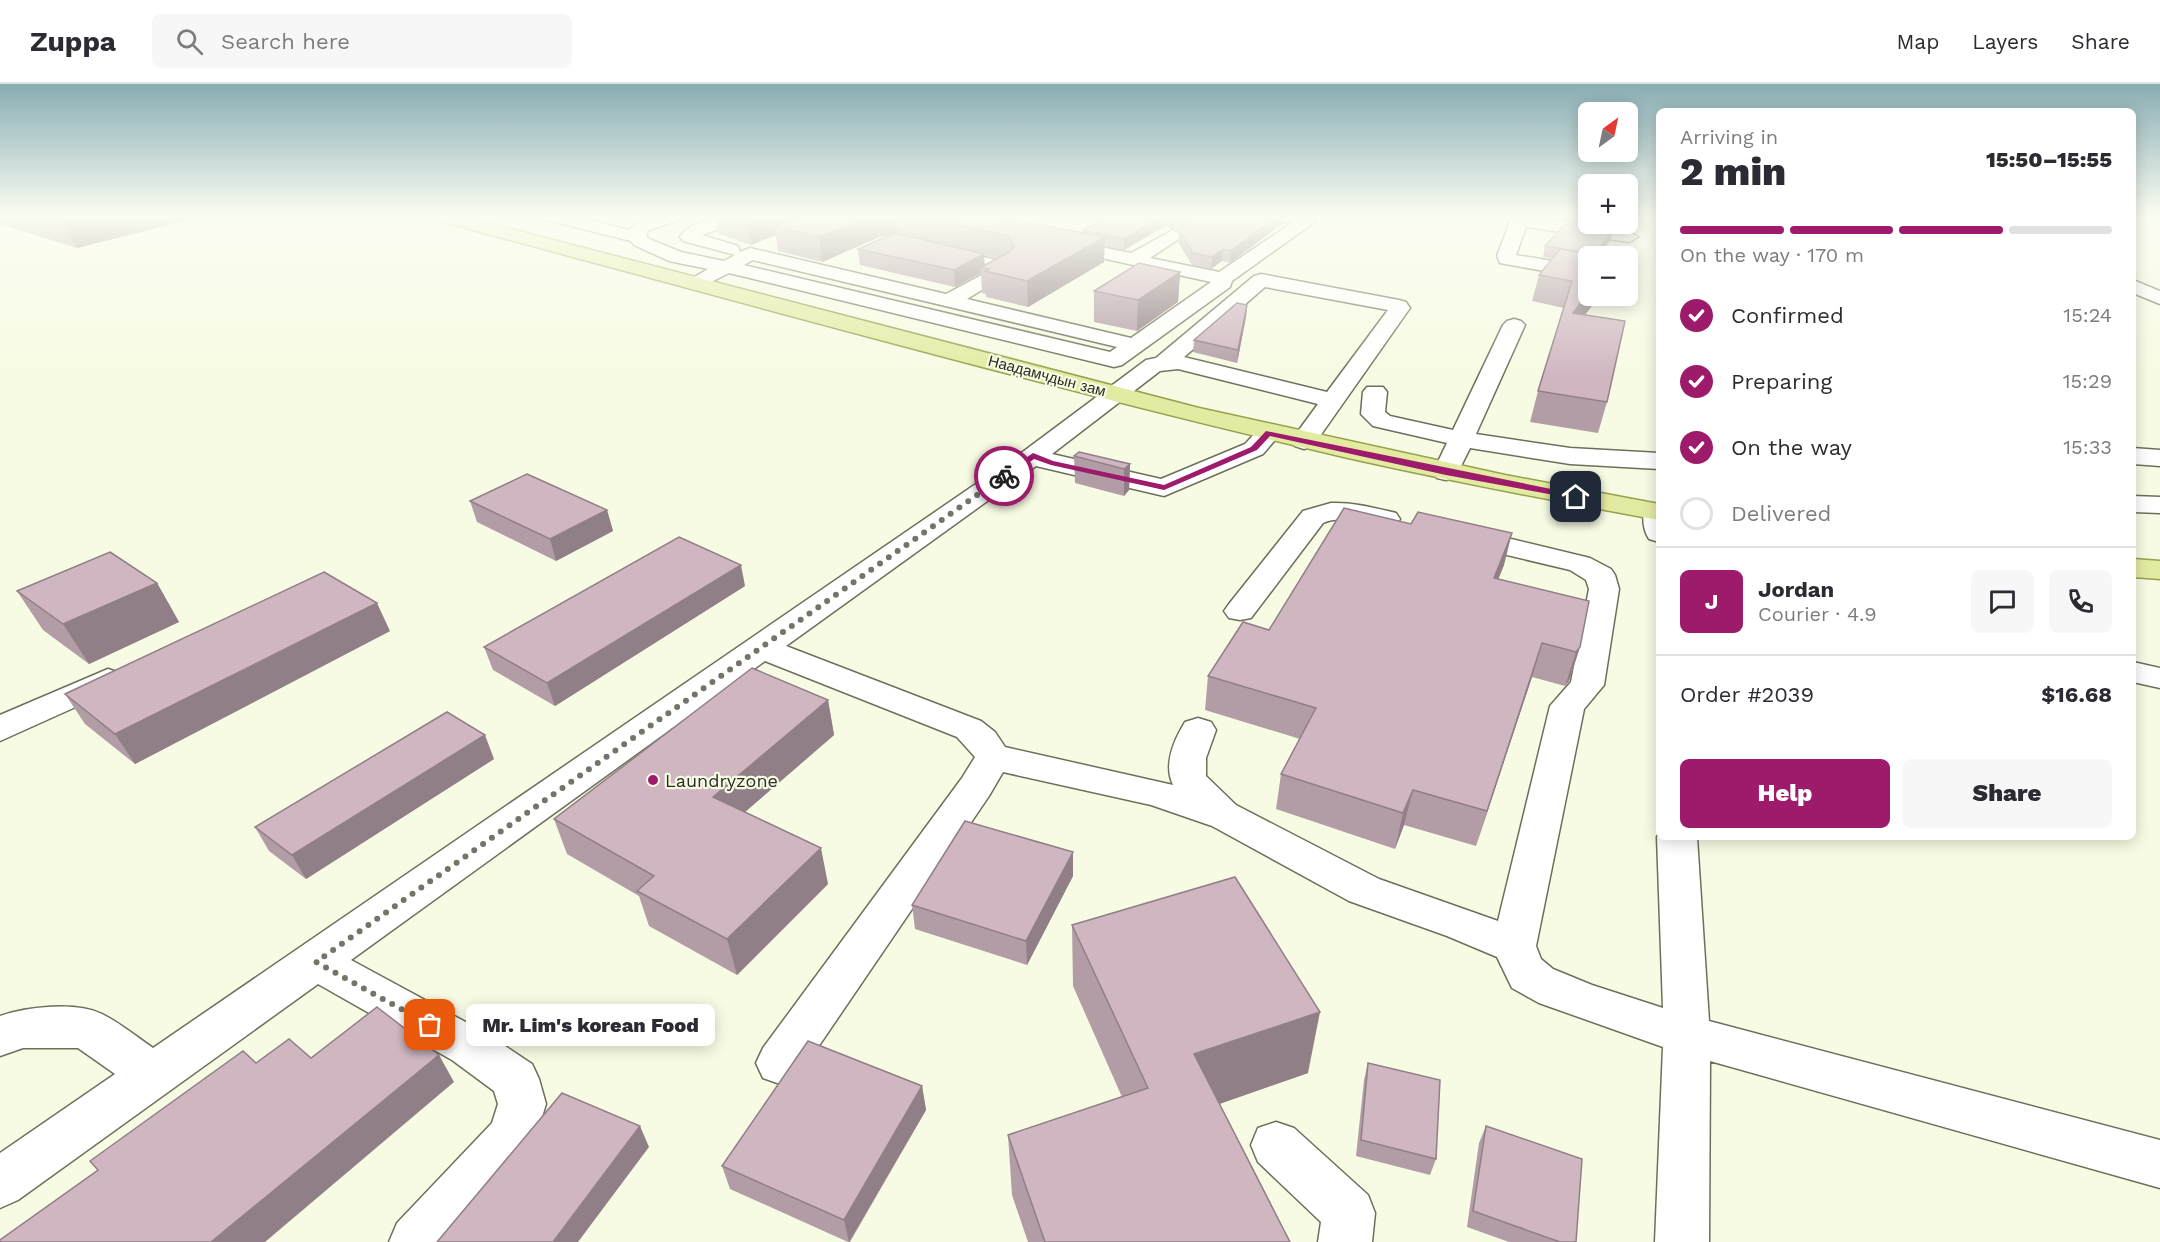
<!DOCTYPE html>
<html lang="en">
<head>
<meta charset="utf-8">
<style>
	body { margin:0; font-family:"Work Sans",sans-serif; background:#f7f7f7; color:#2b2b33; height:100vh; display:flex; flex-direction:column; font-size:22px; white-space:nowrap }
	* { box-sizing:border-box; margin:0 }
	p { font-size:20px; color:#7c7c81 }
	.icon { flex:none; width:33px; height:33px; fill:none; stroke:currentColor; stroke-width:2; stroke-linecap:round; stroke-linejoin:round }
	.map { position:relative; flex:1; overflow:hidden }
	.panel { position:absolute; left:1656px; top:24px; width:480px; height:732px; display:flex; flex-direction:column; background:#fff; border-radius:9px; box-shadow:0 3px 15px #0003 }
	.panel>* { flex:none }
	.needle { width:39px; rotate:33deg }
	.fabs { position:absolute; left:1578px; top:18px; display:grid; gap:12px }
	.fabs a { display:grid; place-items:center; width:60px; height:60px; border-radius:9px; background:#fff; box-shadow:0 3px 15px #0003; font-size:30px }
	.pin { position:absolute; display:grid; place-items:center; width:51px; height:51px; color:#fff; margin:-26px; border-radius:12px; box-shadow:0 3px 9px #0006 }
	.courier { position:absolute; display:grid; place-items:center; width:60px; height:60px; margin:-30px; border:4px solid #9e1a6b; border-radius:50%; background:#fff; color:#222; box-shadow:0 2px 8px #0007 }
	.bubble { position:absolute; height:42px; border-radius:9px; background:#fff; box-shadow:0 3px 15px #0003; font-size:20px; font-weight:800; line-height:42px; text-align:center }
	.head em { font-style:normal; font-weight:800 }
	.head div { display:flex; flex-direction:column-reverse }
	.head { display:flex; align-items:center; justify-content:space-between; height:102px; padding:0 24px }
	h1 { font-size:39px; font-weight:800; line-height:45px }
	.bar { display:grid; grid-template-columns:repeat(4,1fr); gap:9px 6px; align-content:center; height:72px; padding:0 24px }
	.bar i { height:8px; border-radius:4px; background:#e1e1e2 }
	.bar .selected { background:#9e1a6b }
	.bar p { grid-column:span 4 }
	.line { display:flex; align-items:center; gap:15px; padding:0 24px; border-top:2px solid #e1e1e2 }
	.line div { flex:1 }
	.round { display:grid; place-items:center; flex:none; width:63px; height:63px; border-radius:9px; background:#f7f7f7 }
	ol { padding:0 24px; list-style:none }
	li { display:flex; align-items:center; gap:18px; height:66px }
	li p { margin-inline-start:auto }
	li .icon { padding:6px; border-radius:50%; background:#9e1a6b; color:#fff; stroke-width:4 }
	li:last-child { color:#7c7c81 }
	li i { width:33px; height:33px; border:3px solid #e1e1e2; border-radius:50% }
	.action { display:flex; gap:12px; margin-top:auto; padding:12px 24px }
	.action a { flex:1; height:69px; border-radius:9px; background:#9e1a6b; color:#fff; font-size:24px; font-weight:800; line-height:69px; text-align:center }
	.action a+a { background:#f7f7f7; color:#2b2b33 }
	header { display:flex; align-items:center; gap:36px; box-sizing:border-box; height:84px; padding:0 30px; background:#fff; border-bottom:2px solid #e1e1e2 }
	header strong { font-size:28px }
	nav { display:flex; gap:33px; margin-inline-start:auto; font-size:21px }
	.search { width:420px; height:54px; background:#f7f7f7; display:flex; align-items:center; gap:15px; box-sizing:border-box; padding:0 21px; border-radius:9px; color:#7c7c81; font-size:22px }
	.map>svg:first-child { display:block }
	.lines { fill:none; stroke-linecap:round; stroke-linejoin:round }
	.minor-casing { stroke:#6c705a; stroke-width:3 }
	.major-casing { stroke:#96a04e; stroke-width:3 }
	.minor { fill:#fff; fill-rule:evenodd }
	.major { fill:#e3eba2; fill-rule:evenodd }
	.wall { fill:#b29da6; fill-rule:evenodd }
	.shaded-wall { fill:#917f87 }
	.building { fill:#cfb6c1; stroke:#917f87; stroke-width:1.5 }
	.route { fill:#9e1a6b }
	.done { stroke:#727567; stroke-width:6; stroke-dasharray:0 10.8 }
	.poi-dot { fill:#9e1a6b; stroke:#f7fbe3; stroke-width:2 }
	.labels { text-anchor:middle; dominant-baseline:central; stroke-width:4.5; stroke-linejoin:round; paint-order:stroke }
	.far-street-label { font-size:15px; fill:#2b2d24; stroke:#f7fbe3 }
	.poi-label { font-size:18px; fill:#2b2d24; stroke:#f7fbe3; text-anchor:start }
</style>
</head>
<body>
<header>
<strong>Zuppa</strong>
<div class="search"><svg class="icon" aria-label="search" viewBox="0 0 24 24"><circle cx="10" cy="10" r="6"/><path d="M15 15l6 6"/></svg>Search here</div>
<nav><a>Map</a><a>Layers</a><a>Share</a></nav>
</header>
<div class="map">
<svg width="2160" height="1158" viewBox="0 0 2160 1158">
	<rect width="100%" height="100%" fill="#f7fbe3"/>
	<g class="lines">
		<defs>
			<g id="minor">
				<path d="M 544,132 L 574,132 L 629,146 C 642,131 663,132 682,132 L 679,136 L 647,147 L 647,154 L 681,168 L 724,177 L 735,171 L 683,157 L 680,153 C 693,134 724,132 746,132 L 743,136 L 702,151 L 738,162 L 740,168 L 750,164 L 946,210 L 991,186 L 933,172 L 931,168 L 940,162 L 1008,179 L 1013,187 L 967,215 L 1131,254 L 1211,198 L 1056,164 L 1053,160 L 1056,156 L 1062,155 L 1131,169 L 1173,146 L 1182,151 L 1179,155 L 1150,174 L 1219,188 L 1292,139 L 1273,136 L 1270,132 L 1308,132 L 1316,137 L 1232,197 L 1230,203 L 1122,281 L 1114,283 L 729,189 L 701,203 L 687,203 L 684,199 L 708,185 L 669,177 L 634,161 L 631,157 L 547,136 ZM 753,176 L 1117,263 L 1110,268 L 744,181 Z"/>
				<path d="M 1512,132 L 1530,132 L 1629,148 L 1638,153 L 1629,158 L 1526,143 L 1516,171 L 1588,183 L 1588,195 L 1500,179 L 1497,172 Z"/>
				<path d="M 1261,190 L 1399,216 L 1406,218 L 1410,224 L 1313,362 L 1304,365 L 1295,362 L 1291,357 L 1318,320 L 1178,285 L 1160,287 L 1052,370 L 1161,395 L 1245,360 L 1260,344 L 1269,342 L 1278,344 L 1281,349 L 1263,370 L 1164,412 L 1036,382 L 786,562 L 981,637 L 995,648 L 1005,663 L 1173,701 C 1163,680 1174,656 1185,638 L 1198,634 L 1211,638 L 1216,646 L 1206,674 L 1206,692 L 1236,721 L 1379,795 L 1498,837 L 1550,622 L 1571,598 L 1589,505 L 1586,496 L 1570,486 L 1456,459 L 1452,453 L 1456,447 L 1466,444 L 1590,474 L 1611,485 L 1615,491 L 1619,505 L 1604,601 L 1584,625 L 1536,862 L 1541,875 L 1553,885 L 1592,901 L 1663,924 L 1657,753 L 1659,750 L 1659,753 L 1697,753 L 1709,937 L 2160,1056 L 2160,1104 L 1710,977 L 1709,1158 L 1655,1158 L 1663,963 L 1539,919 L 1512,904 L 1497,873 L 1447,852 L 1349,817 L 1212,742 L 1151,721 L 1003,688 L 989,712 L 797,994 L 780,1000 L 763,994 L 756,979 L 763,964 L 962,694 L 975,673 L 957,653 L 765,577 L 351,876 L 484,948 L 532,980 L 539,995 L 546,1020 L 531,1068 L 452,1158 L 389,1158 L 397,1139 L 492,1039 L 498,1020 L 494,1007 L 452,976 L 318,900 L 18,1116 L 0,1124 L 0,1069 L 115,990 L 78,964 L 23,964 L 0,972 L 0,932 C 26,923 76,917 102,930 C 120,939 137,953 153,964 L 1024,367 L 1146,276 L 1156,274 L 1254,192 ZM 1265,203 L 1388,226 L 1327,308 L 1184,273 Z"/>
				<path d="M 2133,196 L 2160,207 L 2160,220 L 2133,209 Z"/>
				<path d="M 1514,235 L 1521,237 L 1525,241 L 1476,350 L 1570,364 L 1659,369 L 1659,385 L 1570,380 L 1470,364 L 1455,394 L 1446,396 L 1437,394 L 1433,388 L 1447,359 L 1373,342 L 1361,330 L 1363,308 L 1367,303 L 1383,303 L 1387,308 L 1385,328 L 1390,332 L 1453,346 L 1503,241 L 1507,237 Z"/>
				<path d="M 2133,364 L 2160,366 L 2160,382 L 2133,380 Z"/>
				<path d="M 2133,412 L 2160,413 L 2160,429 L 2133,428 Z"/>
				<path d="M 1331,419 C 1353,418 1375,424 1396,429 L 1400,435 L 1396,441 C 1371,447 1348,428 1323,439 L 1251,534 L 1240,536 L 1229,534 L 1224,527 L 1229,520 L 1303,427 Z"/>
				<path d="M 1657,420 L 1659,420 L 1659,458 L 1649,455 C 1643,446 1641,431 1647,422 Z"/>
				<path d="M 2133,578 L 2160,584 L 2160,604 L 2133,598 Z"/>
				<path d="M 108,585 L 120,589 L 125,596 L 120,603 L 0,657 L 0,631 Z"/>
				<path d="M 1276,1038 L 1294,1044 L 1368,1111 L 1375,1129 L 1372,1158 L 1318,1158 L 1321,1138 L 1258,1078 L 1251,1061 L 1258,1044 Z"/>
			</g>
			<g id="major">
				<path d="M 432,132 L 461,132 L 1199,324 L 1505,391 L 1659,420 L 1659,436 C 1555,417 1451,397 1348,374 C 1042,303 739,217 435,136 Z"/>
				<path d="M 2133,475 L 2160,477 L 2160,495 L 2133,493 Z"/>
			</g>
		</defs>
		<use href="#minor" class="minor-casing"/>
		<use href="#major" class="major-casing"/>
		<use href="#minor" class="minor"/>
		<use href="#major" class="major"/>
	</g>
	<g class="wall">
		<path d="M 0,132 L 204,132 L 77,164 L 0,140 Z"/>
		<path d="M 715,132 L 994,132 L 1083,149 L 1083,146 L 1109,132 L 1282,132 L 1282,140 L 1230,179 L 1222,177 L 1211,185 L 1192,181 L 1178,158 L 1179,147 L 1174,144 L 1170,145 L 1167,141 L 1124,166 L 1104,162 L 1104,178 L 1028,223 L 986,213 L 986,210 L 982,209 L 981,189 L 955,203 L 860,181 L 858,165 L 891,151 L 882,152 L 822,178 L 778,167 L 776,151 L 751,161 L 719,150 ZM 984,171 L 997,174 L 984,181 Z"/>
		<path d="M 1409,132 L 1425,132 L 1423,134 Z"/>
		<path d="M 1556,132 L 1588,132 L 1588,139 L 1556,134 Z"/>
		<path d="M 1590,140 L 1605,140 L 1604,142 Z"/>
		<path d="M 1610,157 L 1601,168 L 1616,171 L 1616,172 L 1588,172 L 1588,212 L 1599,212 L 1585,231 L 1607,318 L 1598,349 L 1530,338 L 1538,307 L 1564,224 L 1532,217 L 1539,191 L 1552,175 L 1543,173 L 1545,162 Z"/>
		<path d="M 1180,188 L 1178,218 L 1137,247 L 1094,238 L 1094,207 Z"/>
		<path d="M 1247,221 L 1246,233 L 1237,279 L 1193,268 L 1194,256 Z"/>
		<path d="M 1074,372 L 1130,380 L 1129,406 L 1124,412 L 1075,399 Z"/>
		<path d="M 470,417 L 607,426 L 613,447 L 556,477 L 477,438 Z"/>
		<path d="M 1504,481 L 1498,495 L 1580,563 L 1569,597 L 1565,602 L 1532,593 L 1476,762 L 1404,741 L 1395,765 L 1276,725 L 1281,690 L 1300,655 L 1205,626 L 1208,592 L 1269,546 Z"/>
		<path d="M 157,499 L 179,538 L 89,580 L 43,546 L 17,507 Z"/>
		<path d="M 745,502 L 555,622 L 493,586 L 484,563 Z"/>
		<path d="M 390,547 L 135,680 L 85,640 L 65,610 Z"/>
		<path d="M 828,616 L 834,651 L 745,728 L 828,800 L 737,891 L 649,842 L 639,812 L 567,770 L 554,735 Z"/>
		<path d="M 494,675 L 306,795 L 269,767 L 255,743 Z"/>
		<path d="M 1073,792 L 1027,881 L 915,845 L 912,821 Z"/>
		<path d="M 1072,841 L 1308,989 L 1219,1020 L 1290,1158 L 1028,1158 L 1012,1111 L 1008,1051 L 1122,1013 L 1073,902 Z"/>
		<path d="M 1368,979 L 1436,1075 L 1430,1091 L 1356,1072 L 1364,996 Z"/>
		<path d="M 922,1002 L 926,1026 L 850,1158 L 848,1158 L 730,1105 L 722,1082 Z"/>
		<path d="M 1486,1042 L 1576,1158 L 1509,1158 L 1467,1143 L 1479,1059 Z"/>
	</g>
	<g class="shaded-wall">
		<path d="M 81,132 L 204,132 L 77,164 L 62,136 Z"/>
		<path d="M 759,132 L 805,132 L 775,143 L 776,151 L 751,161 L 747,137 Z"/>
		<path d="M 870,132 L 896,132 L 898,151 L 882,152 L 822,178 L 819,153 Z"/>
		<path d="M 1163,132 L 1168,132 L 1167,141 L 1124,166 L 1124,155 Z"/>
		<path d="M 1278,132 L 1282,132 L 1282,140 L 1230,179 L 1231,167 Z"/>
		<path d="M 1175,133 L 1174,144 L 1170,145 L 1171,134 Z"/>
		<path d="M 1613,147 L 1610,157 L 1598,172 L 1593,172 L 1593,170 Z"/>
		<path d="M 1105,153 L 1104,178 L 1028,223 L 1027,197 Z"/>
		<path d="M 1223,165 L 1222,177 L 1211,185 L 1212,173 Z"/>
		<path d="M 984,170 L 985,184 L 981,183 L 981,189 L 955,203 L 954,186 Z"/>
		<path d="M 1180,188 L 1178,218 L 1137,247 L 1138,216 Z"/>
		<path d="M 1588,209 L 1588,212 L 1599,212 L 1566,257 L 1573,229 Z"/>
		<path d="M 1247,221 L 1246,233 L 1237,279 L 1238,266 Z"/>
		<path d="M 1130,380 L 1129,406 L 1124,412 L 1124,385 Z"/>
		<path d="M 607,426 L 613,447 L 556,477 L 550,455 Z"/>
		<path d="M 1512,449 L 1504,481 L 1486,526 L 1494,494 Z"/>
		<path d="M 741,481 L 745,502 L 555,622 L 547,599 Z"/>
		<path d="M 157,499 L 179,538 L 89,580 L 63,540 Z"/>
		<path d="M 377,519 L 390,547 L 135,680 L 115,650 Z"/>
		<path d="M 1542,559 L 1532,593 L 1476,762 L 1487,727 Z"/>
		<path d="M 1580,563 L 1569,597 L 1565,602 L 1576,568 Z"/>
		<path d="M 828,616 L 834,651 L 722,748 L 713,713 Z"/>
		<path d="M 485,651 L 494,675 L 306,795 L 292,771 Z"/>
		<path d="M 1413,706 L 1404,741 L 1395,765 L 1403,729 Z"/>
		<path d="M 821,764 L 828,800 L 737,891 L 727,855 Z"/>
		<path d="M 1073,768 L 1073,792 L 1027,881 L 1026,857 Z"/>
		<path d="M 1320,928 L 1308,989 L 1188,1031 L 1194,970 Z"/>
		<path d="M 439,971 L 454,998 L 265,1158 L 211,1158 Z"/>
		<path d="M 922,1002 L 926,1026 L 849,1158 L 844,1136 Z"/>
		<path d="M 640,1042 L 649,1063 L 578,1158 L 553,1158 Z"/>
	</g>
	<g class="building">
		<path d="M 48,132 L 81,132 L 62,136 Z"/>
		<path d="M 732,132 L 759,132 L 747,137 Z"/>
		<path d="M 801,132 L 870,132 L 819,153 L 775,143 Z"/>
		<path d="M 918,132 L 994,132 L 1105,153 L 1027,197 L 985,187 L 989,185 L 981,183 L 1011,167 L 1014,162 L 1008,152 Z"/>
		<path d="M 1109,132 L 1163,132 L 1124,155 L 1083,146 Z"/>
		<path d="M 1170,132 L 1278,132 L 1231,167 L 1223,165 L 1212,173 L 1193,169 L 1179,147 L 1185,139 L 1175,133 L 1171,134 Z"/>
		<path d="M 1565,140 L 1613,147 L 1593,170 L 1545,162 Z"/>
		<path d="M 895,149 L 984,170 L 954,186 L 858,165 Z"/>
		<path d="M 1560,165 L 1595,171 L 1597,168 L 1616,171 L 1615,172 L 1588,172 L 1588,209 L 1573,229 L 1625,237 L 1607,318 L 1538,307 L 1572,197 L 1539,191 Z"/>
		<path d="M 1139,179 L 1180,188 L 1138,216 L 1094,207 Z"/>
		<path d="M 1237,219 L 1247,221 L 1238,266 L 1194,256 Z"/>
		<path d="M 1079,368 L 1130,380 L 1124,385 L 1074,372 Z"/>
		<path d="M 527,390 L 607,426 L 550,455 L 470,417 Z"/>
		<path d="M 1344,424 L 1411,440 L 1418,428 L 1512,449 L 1494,494 L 1589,517 L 1580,563 L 1576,568 L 1542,559 L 1487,727 L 1413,706 L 1403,729 L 1281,690 L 1316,624 L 1208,592 L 1243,538 L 1269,546 Z"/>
		<path d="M 679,453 L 741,481 L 547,599 L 484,563 Z"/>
		<path d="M 110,468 L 157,499 L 63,540 L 17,507 Z"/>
		<path d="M 324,488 L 377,519 L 115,650 L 65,610 Z"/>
		<path d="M 752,584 L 828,616 L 713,713 L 821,764 L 727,855 L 637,807 L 654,792 L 554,735 Z"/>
		<path d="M 447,628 L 485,651 L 292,771 L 255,743 Z"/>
		<path d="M 965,737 L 1073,768 L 1026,857 L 912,821 Z"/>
		<path d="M 1235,793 L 1320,928 L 1194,970 L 1290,1158 L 1045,1158 L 1008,1051 L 1148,1004 L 1072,841 Z"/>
		<path d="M 377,923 L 439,971 L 211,1158 L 0,1158 L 0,1156 L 98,1086 L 90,1077 L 243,967 L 256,979 L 289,955 L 311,974 Z"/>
		<path d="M 808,957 L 922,1002 L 844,1136 L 722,1082 Z"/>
		<path d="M 1368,979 L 1440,996 L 1436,1075 L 1361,1056 Z"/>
		<path d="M 562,1009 L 640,1042 L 553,1158 L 437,1158 Z"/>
		<path d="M 1486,1042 L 1582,1075 L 1576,1158 L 1560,1158 L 1473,1127 Z"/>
	</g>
	<linearGradient id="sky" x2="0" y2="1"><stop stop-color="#89adb4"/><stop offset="0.45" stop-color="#fbfdf2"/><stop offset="1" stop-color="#fbfdf2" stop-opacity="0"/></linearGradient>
	<rect width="2160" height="294" fill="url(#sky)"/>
	<path class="route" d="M 1266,347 L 1576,410 L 1580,413 L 1576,415 L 1446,391 L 1270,352 L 1257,366 L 1164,406 L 1051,381 L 1034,375 L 1007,393 L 1000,392 L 1033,369 L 1053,377 L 1164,401 L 1251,363 Z"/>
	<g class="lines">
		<path class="done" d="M 430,941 L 316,878 L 1004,392"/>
	</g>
	<circle class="poi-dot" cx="653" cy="696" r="6"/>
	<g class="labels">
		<g class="far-street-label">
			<text transform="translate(1047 292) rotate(15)">Наадамчдын зам</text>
		</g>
		<g class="poi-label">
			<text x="665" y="696">Laundryzone</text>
		</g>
	</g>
</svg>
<div class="fabs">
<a><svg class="needle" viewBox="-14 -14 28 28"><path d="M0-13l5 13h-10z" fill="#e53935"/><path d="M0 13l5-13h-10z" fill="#7c7c81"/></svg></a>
<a>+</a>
<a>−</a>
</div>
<div class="pin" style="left:430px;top:941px;background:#ea580c"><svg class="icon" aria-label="bag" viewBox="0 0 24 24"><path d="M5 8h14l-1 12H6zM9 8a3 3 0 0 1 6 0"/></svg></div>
<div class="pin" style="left:1576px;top:413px;background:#1f2937"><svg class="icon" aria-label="home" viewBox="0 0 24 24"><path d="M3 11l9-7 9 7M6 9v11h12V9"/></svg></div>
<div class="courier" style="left:1004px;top:392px"><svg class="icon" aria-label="bike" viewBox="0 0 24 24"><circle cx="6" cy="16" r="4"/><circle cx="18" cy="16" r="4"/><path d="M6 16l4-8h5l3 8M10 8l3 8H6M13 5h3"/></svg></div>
<div class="bubble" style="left:466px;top:920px;width:249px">Mr. Lim's korean Food</div>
<section class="panel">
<div class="head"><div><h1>2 min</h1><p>Arriving in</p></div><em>15:50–15:55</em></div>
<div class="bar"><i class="selected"></i><i class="selected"></i><i class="selected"></i><i></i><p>On the way · 170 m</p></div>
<ol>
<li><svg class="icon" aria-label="check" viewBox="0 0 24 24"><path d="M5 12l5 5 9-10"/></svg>Confirmed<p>15:24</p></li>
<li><svg class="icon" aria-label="check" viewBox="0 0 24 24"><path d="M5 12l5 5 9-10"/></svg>Preparing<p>15:29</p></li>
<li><svg class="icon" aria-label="check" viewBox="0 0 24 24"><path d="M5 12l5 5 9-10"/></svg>On the way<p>15:33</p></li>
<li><i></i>Delivered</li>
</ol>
<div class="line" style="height:108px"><b class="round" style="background:#9e1a6b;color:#fff">J</b><div><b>Jordan</b><p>Courier · 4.9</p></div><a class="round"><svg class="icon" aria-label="chat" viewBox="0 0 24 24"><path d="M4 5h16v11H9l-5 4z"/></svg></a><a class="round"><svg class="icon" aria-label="phone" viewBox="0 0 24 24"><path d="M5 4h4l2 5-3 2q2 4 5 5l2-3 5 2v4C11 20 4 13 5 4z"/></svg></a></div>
<div class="line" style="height:78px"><div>Order #2039</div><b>$16.68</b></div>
<div class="action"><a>Help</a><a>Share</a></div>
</section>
</div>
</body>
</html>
